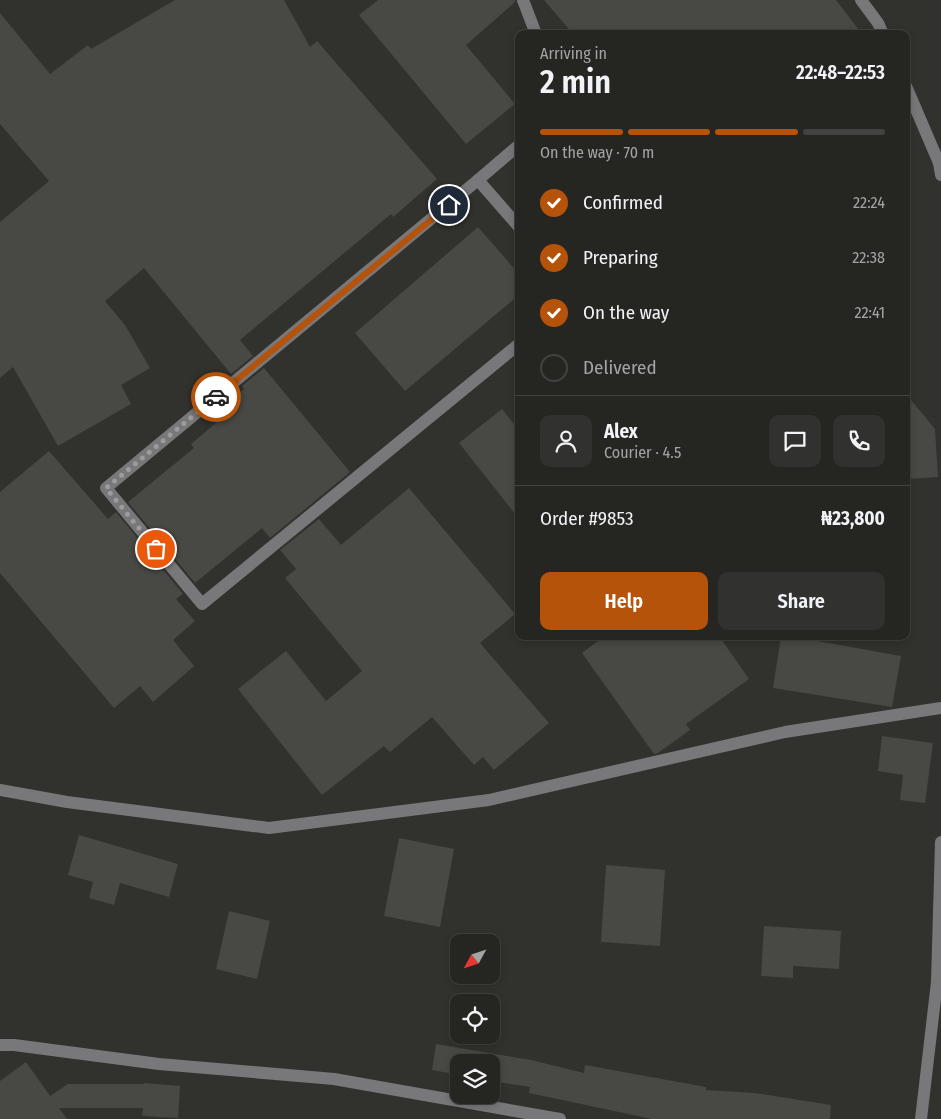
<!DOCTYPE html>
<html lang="en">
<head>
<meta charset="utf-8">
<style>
	body { margin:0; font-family:"Fira Sans Condensed",sans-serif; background:#31312f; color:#f1f3f6; height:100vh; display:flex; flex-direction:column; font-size:19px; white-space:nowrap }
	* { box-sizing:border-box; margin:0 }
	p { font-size:16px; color:#a3a5a5 }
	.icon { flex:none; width:28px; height:28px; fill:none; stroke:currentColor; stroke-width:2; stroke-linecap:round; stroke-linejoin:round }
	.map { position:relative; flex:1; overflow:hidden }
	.details { position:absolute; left:515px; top:30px; width:395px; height:610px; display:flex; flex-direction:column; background:#252522; border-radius:10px; box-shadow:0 2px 8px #0003,0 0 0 1px #424240 }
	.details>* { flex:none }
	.needle { width:32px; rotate:230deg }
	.buttons { position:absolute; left:450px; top:934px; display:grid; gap:10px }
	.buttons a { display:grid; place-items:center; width:50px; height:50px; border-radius:10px; background:#252522; box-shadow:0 2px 8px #0003,0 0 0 1px #424240; font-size:25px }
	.pin { position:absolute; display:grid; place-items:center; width:42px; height:42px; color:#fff; margin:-21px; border:2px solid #fff; border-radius:50%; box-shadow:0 1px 5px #0007 }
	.courier { position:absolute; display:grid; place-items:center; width:50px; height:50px; margin:-25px; border:4px solid #b45309; border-radius:50%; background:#fff; color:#222; box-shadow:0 1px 6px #0007 }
	.head em { font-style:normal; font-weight:600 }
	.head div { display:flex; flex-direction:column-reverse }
	.head { display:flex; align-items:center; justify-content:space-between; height:85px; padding:0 25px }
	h1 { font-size:32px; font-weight:600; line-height:38px }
	.bar { display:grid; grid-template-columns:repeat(4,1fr); gap:8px 5px; align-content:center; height:60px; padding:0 25px }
	.bar i { height:6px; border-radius:4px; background:#424240 }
	.bar .on { background:#b45309 }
	.bar p { grid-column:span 4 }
	.line { display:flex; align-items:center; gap:12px; padding:0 25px; border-top:1px solid #424240 }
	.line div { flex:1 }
	.round { display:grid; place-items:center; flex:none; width:52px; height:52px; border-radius:10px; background:#31312f }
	ol { padding:0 25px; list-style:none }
	li { display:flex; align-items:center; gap:15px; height:55px }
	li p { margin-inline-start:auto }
	li .icon { padding:5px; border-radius:50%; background:#b45309; color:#fff; stroke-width:4 }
	li:last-child { color:#a3a5a5 }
	li i { width:28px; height:28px; border:2px solid #424240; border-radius:50% }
	.action { display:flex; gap:10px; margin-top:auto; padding:10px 25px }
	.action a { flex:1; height:58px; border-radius:10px; background:#b45309; color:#fff; font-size:20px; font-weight:600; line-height:58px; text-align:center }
	.action a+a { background:#31312f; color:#f1f3f6 }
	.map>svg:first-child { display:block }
	.building { fill:#484944 }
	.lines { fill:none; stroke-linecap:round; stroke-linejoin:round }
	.minor { stroke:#78777a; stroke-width:12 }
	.done { stroke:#9c9d9a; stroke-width:5; stroke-dasharray:0 9 }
	.route { stroke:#b45309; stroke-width:6 }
</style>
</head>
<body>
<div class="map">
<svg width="941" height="1119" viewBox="0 0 941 1119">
	<rect width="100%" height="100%" fill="#31312d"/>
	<g class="building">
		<path d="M 175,0 L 284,0 L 310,47 L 317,41 L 437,179 L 393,217 L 391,214 L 240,340 L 253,356 L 231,374 L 144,268 L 105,301 L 125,325 L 150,368 L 121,385 L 131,404 L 58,446 L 13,367 L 0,378 L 0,222 L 49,181 L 0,124 L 0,13 L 50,74 L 88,45 L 91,49 Z"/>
		<path d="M 378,0 L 515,0 L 515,2 L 466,45 L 515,104 L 466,144 L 359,15 Z"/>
		<path d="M 544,0 L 836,0 L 862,34 L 573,34 Z"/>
		<path d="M 478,227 L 519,274 L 519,295 L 405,391 L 355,333 Z"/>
		<path d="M 264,368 L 350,472 L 270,538 L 262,528 L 195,583 L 128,502 L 194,448 L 191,444 L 223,417 L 218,411 L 244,389 L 242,386 Z"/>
		<path d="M 906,394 L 935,429 L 938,477 L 906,479 Z"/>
		<path d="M 502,409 L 519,430 L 519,519 L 459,443 Z"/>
		<path d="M 49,451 L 108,519 L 116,512 L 183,594 L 176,599 L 195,621 L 173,640 L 194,666 L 153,702 L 140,686 L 114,708 L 0,573 L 0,492 Z"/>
		<path d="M 409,488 L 515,614 L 480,643 L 549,723 L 494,770 L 483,757 L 474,765 L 432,717 L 390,752 L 384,746 L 322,795 L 238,689 L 286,651 L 326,701 L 362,671 L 285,578 L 296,569 L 280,550 L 319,519 L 341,545 Z"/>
		<path d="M 605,636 L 719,636 L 749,679 L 686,724 L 690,730 L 658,753 L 654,754 L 582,653 Z"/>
		<path d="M 781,636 L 789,636 L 901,656 L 892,707 L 773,688 Z"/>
		<path d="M 882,736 L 933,743 L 925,803 L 900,800 L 903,775 L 878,771 Z"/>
		<path d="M 79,835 L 178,864 L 169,897 L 120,883 L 114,905 L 89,898 L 93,882 L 68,875 Z"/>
		<path d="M 399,838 L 454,849 L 440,927 L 384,916 Z"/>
		<path d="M 606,865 L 665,870 L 660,946 L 601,942 Z"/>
		<path d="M 229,911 L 270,921 L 257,979 L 216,969 Z"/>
		<path d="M 764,926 L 841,931 L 839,969 L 793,966 L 793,978 L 761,976 Z"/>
		<path d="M 436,1044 L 531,1060 L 584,1073 L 585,1065 L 706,1087 L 706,1090 L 755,1093 L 831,1105 L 830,1119 L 652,1119 L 529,1093 L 530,1087 L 491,1081 L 491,1062 L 459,1062 L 459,1075 L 432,1070 Z"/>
		<path d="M 26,1062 L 50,1096 L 68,1084 L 144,1084 L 144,1083 L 180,1086 L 178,1118 L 142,1116 L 143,1108 L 59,1108 L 67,1119 L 0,1119 L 0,1081 Z"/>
	</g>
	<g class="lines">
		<g class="minor">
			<path d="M 523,0 L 536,34"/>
			<path d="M 861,0 L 878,23 L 883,34"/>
			<path d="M 906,86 L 939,163 L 941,175"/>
			<path d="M 519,145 L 478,180 L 519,227"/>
			<path d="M 478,180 L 106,488 L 202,604 L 519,344"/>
			<path d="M 0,790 L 67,802 L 269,828 L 489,800 L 785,732 L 941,708"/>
			<path d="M 0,1045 L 14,1045 L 159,1064 L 334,1079 L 560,1119"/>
			<path d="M 921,1119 L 937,982 L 941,842"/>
		</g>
	</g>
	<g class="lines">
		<path class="done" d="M 156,549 L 106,488 L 216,397"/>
		<path class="route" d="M 216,397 L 449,205"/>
	</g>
</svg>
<div class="buttons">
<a><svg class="needle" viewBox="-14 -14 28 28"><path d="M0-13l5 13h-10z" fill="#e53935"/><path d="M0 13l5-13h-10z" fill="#a3a5a5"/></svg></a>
<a><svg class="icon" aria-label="locate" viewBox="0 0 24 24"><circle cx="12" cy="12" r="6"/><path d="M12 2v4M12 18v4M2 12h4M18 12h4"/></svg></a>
<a><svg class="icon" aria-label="layers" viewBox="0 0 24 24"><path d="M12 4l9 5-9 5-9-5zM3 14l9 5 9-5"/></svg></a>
</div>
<div class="pin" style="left:156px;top:549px;background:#ea580c"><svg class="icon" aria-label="bag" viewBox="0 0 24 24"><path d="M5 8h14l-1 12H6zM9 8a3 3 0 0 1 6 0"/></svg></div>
<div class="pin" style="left:449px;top:205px;background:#1f2937"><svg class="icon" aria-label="home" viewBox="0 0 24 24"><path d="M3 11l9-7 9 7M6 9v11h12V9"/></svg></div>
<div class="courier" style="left:216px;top:397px"><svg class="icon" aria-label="car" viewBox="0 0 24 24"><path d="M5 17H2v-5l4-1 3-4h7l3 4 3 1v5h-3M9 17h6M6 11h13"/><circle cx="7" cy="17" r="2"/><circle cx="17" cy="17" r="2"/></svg></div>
<section class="details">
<div class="head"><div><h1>2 min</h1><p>Arriving in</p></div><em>22:48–22:53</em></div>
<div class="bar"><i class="on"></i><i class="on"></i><i class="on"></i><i></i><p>On the way · 70 m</p></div>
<ol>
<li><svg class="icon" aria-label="check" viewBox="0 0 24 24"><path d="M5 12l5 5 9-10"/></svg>Confirmed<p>22:24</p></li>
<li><svg class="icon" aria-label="check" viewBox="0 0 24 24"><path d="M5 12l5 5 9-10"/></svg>Preparing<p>22:38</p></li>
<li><svg class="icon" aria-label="check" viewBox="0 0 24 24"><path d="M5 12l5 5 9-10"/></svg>On the way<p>22:41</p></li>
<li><i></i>Delivered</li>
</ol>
<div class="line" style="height:90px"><a class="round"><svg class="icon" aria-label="person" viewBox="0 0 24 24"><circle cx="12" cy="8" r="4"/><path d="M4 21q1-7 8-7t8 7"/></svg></a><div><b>Alex</b><p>Courier · 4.5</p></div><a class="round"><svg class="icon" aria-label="chat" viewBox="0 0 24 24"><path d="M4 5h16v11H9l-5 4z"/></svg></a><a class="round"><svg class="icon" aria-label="phone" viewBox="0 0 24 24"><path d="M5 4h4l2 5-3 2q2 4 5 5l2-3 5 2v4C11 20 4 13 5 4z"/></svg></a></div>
<div class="line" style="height:65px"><div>Order #9853</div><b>₦23,800</b></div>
<div class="action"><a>Help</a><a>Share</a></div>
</section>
</div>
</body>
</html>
